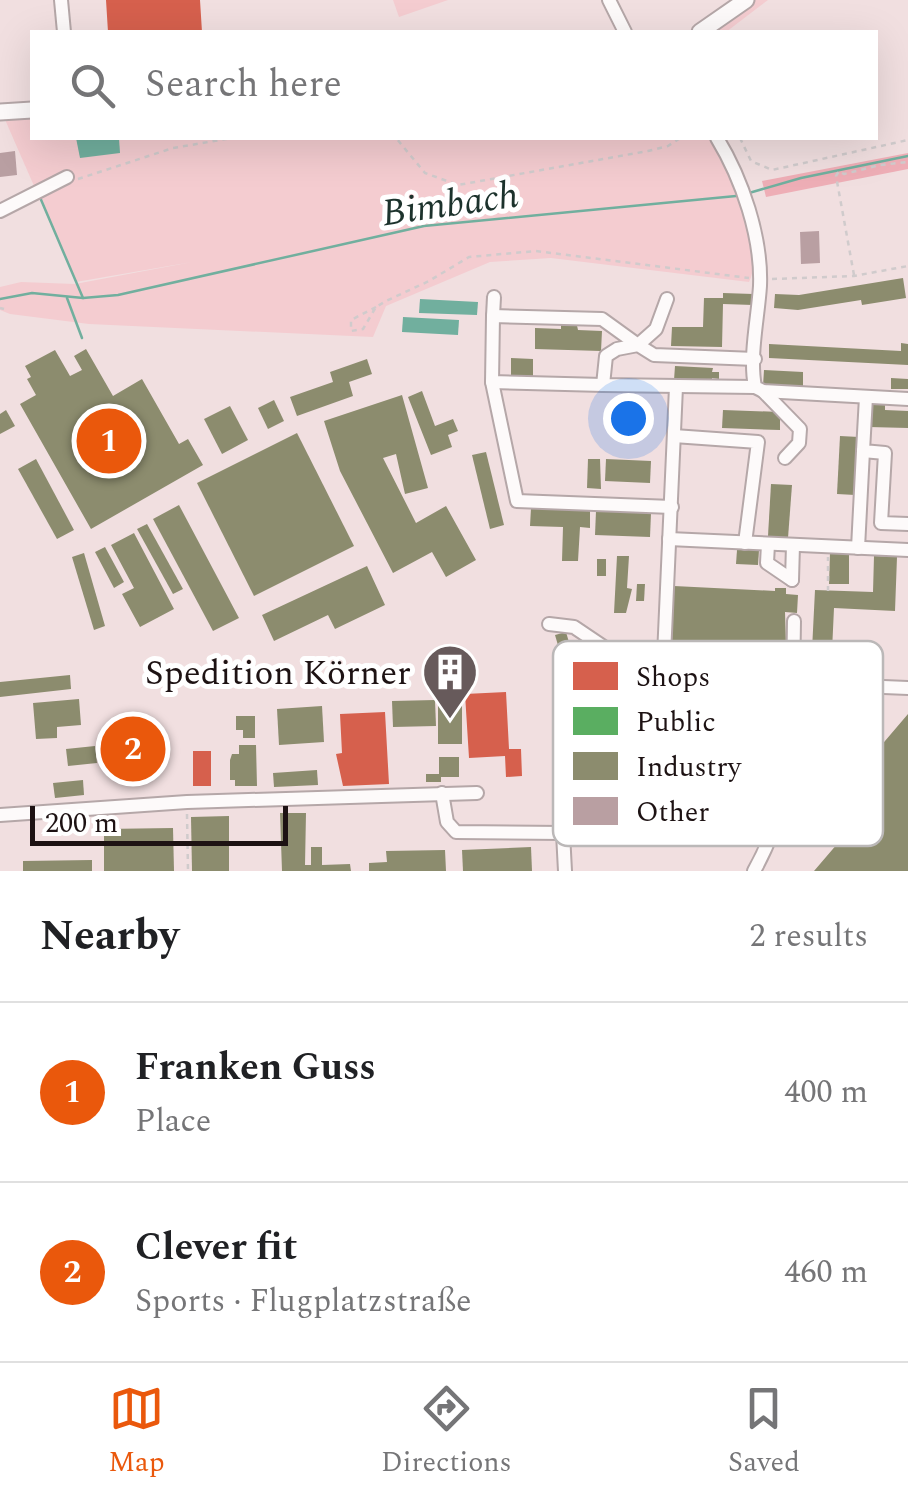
<!DOCTYPE html>
<html lang="en">
<head>
<meta charset="utf-8">
<style>
  :root { --surface:#fff; --page:#f6f6f6; --text:#202124; --muted:#757577; --line:#e0e0e0; --accent:#ea580c }
  body { margin:0; font-family:Spectral,serif; background:var(--page); color:var(--text) }
  .scale { position:absolute; left:30px; bottom:25px; width:258px; box-sizing:border-box; padding-left:10px; border:5px solid #1d1213; border-top:0; font-size:28px; line-height:35px; white-space:nowrap; color:#1d1213; -webkit-text-stroke:8px #fff; paint-order:stroke }
  .you { position:absolute; left:628px; top:418px; width:35px; height:35px; margin:-25px; border:8px solid #fff; border-radius:50%; background:#1a73e8; box-shadow:0 0 0 15px #1a73e833 }
  .badge { display:grid; place-items:center; width:65px; height:65px; border-radius:50%; background:var(--accent); color:#fff; font-size:32px; font-weight:700 }
  .pin { position:absolute; translate:-50% -50%; border:5px solid #fff; box-shadow:0 2px 10px #0006 }
  .list { margin:0; padding:0; list-style:none }
  h2 { display:flex; justify-content:space-between; align-items:center; height:130px; margin:0; padding:0 40px; font-size:42px }
  h2 small { font-size:32px; font-weight:400; color:var(--muted) }
  .list li { display:grid; grid-template-columns:65px 1fr auto; gap:30px; align-items:center; box-sizing:border-box; height:180px; padding:0 40px; border-top:2px solid var(--line) }
  .list b { display:block; font-size:38px; white-space:nowrap }
  .list p { margin:0; font-size:32px; white-space:nowrap; color:var(--muted) }
  .list em { font-size:32px; font-style:normal; color:var(--muted) }
  .icon { flex:none; width:55px; height:55px; fill:none; stroke:currentColor; stroke-width:2; stroke-linecap:round; stroke-linejoin:round }
  .map { position:relative; flex:none; width:908px; height:871px; overflow:hidden }
  .search { position:absolute; background:var(--surface); box-shadow:0 10px 40px #0002; left:30px; right:30px; top:30px; height:110px; display:flex; align-items:center; gap:25px; box-sizing:border-box; padding:0 35px; border-radius:0px; color:var(--muted); font-size:38px }
  .sheet { height:490px; background:var(--surface) }
  nav { display:flex; justify-content:space-around; align-items:center; box-sizing:border-box; height:140px; border-top:2px solid var(--line); background:var(--surface); font-size:28px; color:var(--muted) }
  nav a { display:grid; justify-items:center; gap:5px }
  nav .on { color:var(--accent) }
  .map>svg:first-child { display:block }
</style>
</head>
<body>
<div class="map">
<svg width="908" height="871" viewBox="0 0 908 871">
  <rect width="100%" height="100%" fill="#f1dfe0"/>
  <g fill="#f4ccd0">
    <polygon points="393,0 448,0 399,17"/>
    <polygon points="744,0 768,0 726,32 699,32"/>
    <path d="M32 114V138H711L721 148C732 180 765 252 749 282L551 258 490 262 386 306 373 337 89 324 10 314 0 310V287L21 282 75 284 192 262 76 282 3 115Z"/>
  </g>
  <polygon fill="#eeaeb6" points="908,153 908,169 766,197 762,181"/>
  <g fill="#71af9e">
    <polygon points="76,138 119,138 120,153 80,158"/>
    <polygon points="420,299 478,302 477,315 419,313"/>
    <polygon points="403,317 459,320 458,335 402,332"/>
  </g>
  <g fill="#d6604d">
    <polygon points="106,0 200,0 202,32 108,32"/>
    <polygon points="506,692 509,749 521,749 522,776 506,777 505,756 469,758 465,694"/>
    <polygon points="385,712 389,784 343,786 336,754 342,753 340,714"/>
    <rect x="193" y="751" width="18" height="35"/>
  </g>
  <polygon fill="#5aae61" points="115,721 148,721 150,777 117,778"/>
  <g fill="#8c8c6e">
    <polygon points="903,278 906,298 862,305 861,300 798,310 774,308 775,294 799,295"/>
    <polygon points="723,293 753,294 753,305 723,304 722,347 671,346 672,327 703,327 704,298 723,298"/>
    <polygon points="567,320 576,321 578,330 602,331 601,351 535,349 535,328 561,329 561,324 567,325"/>
    <polygon points="901,343 908,344 908,365 769,358 769,344 901,351"/>
    <polygon points="86,349 113,396 142,379 179,444 188,439 203,465 91,529 20,404 36,395 27,379 31,377 25,366 55,350 70,376 82,370 74,356"/>
    <polygon points="511,358 533,359 533,376 511,375"/>
    <polygon points="367,359 372,374 349,382 353,396 297,416 290,397 333,382 330,372"/>
    <polygon points="675,366 713,368 712,372 719,372 719,379 712,378 712,382 674,380"/>
    <polygon points="764,370 803,372 803,388 763,386"/>
    <polygon points="891,378 908,379 908,389 891,389"/>
    <polygon points="422,391 435,426 453,419 458,431 448,435 452,447 431,455 408,397"/>
    <polygon points="402,395 428,488 405,494 396,454 383,458 416,523 446,506 476,560 446,577 432,552 393,573 340,471 324,421"/>
    <polygon points="274,400 284,421 268,429 258,408"/>
    <polygon points="870,403 885,404 885,410 908,411 908,428 869,427"/>
    <polygon points="230,406 248,440 222,454 204,419"/>
    <polygon points="6,410 15,426 0,434 0,414"/>
    <polygon points="723,410 780,412 780,430 722,428"/>
    <polygon points="297,433 354,546 254,596 197,483"/>
    <polygon points="840,436 859,437 855,495 837,494"/>
    <polygon points="486,452 504,525 490,529 472,455"/>
    <polygon points="36,459 74,530 57,539 18,469"/>
    <polygon points="588,459 600,459 601,489 587,488"/>
    <polygon points="606,459 651,461 650,483 605,481"/>
    <polygon points="771,484 792,485 788,538 768,536"/>
    <polygon points="179,505 239,618 213,631 153,519"/>
    <polygon points="565,507 590,511 590,528 580,527 578,561 562,561 563,527 530,526 531,508 565,510"/>
    <polygon points="596,511 651,513 650,537 595,535"/>
    <polygon points="147,524 183,589 173,594 137,529"/>
    <polygon points="134,533 174,609 140,627 122,594 134,588 111,545"/>
    <polygon points="105,547 124,582 114,588 95,552"/>
    <polygon points="737,550 759,550 758,565 736,564"/>
    <polygon points="84,553 105,626 94,630 72,557"/>
    <polygon points="830,553 849,553 849,584 829,584"/>
    <polygon points="617,556 629,556 627,588 632,589 626,613 614,613"/>
    <polygon points="874,556 897,557 895,611 834,608 832,651 812,650 815,590 873,592"/>
    <rect x="597" y="559" width="9" height="17"/>
    <polygon points="367,566 385,605 335,629 328,615 274,641 262,615"/>
    <polygon points="637,584 645,584 644,601 636,601"/>
    <polygon points="674,586 775,591 775,588 786,588 786,594 798,595 797,613 785,612 786,645 773,644 773,650 681,646 682,641 672,640"/>
    <polygon points="566,632 575,663 564,666 555,635"/>
    <polygon points="70,675 71,689 0,697 0,682"/>
    <rect x="438" y="698" width="24" height="46"/>
    <polygon points="79,699 81,725 57,727 57,738 36,739 33,703"/>
    <polygon points="435,700 436,726 393,727 392,701"/>
    <polygon points="322,706 324,742 279,745 277,709"/>
    <polygon points="908,714 908,871 814,871 850,829 827,809"/>
    <polygon points="236,716 255,716 255,738 243,738 243,730 236,730"/>
    <polygon points="239,745 256,745 257,786 235,786 235,780 230,780 230,760 232,754 239,754"/>
    <polygon points="95,746 97,763 68,766 66,749"/>
    <polygon points="439,757 459,757 459,777 441,777 441,782 426,782 426,774 439,774"/>
    <polygon points="317,770 318,785 274,787 273,773"/>
    <polygon points="83,780 84,795 55,798 53,783"/>
    <polygon points="280,813 306,813 305,865 311,865 311,847 322,847 322,865 350,864 351,871 282,871"/>
    <polygon points="229,816 229,871 192,871 191,817"/>
    <polygon points="173,828 174,871 104,871 104,829"/>
    <polygon points="531,847 532,871 463,871 462,850"/>
    <polygon points="445,850 446,871 369,871 369,863 387,862 386,851"/>
    <polygon points="92,860 92,871 23,871 23,861"/>
  </g>
  <g fill="none" stroke-linecap="round" stroke-linejoin="round">
    <g stroke="#71af9e" stroke-width="2.5">
      <polyline points="749,193 801,178 908,156"/>
      <polyline points="39,195 83,298"/>
      <polyline points="67,298 82,338"/>
      <polyline points="0,299 32,293 83,298 118,295 424,226 736,196"/>
    </g>
  </g>
  <g fill="#b99fa2">
    <polygon points="15,151 17,175 0,177 0,153"/>
    <polygon points="819,231 820,263 801,264 800,232"/>
  </g>
  <g fill="none" stroke-linecap="round" stroke-linejoin="round">
    <g stroke="#b5a7a8" stroke-width="16">
      <g id="minor">
        <polyline points="61,0 64,32"/>
        <polyline points="609,0 625,32"/>
        <path d="M717 138C742 179 762 237 760 286 758 318 749 356 755 387L763 391 908 399"/>
        <polyline points="0,211 67,177"/>
        <polyline points="493,316 494,297"/>
        <polyline points="755,359 654,355 638,345 617,349 606,356 603,385 755,387"/>
        <polyline points="492,382 517,501 672,507"/>
        <polyline points="603,385 492,382 493,316 602,319 638,345 656,329 667,299"/>
        <polyline points="676,387 663,678 908,688"/>
        <polyline points="763,391 800,429 799,443 785,458"/>
        <polyline points="866,397 863,451 885,453 881,523 908,524"/>
        <polyline points="674,436 758,442 745,543"/>
        <polyline points="669,539 908,550"/>
        <polyline points="768,544 767,563 792,580"/>
        <polyline points="858,548 863,451"/>
        <polyline points="792,580 793,545"/>
        <polyline points="549,624 574,627 620,658 663,661"/>
        <polyline points="793,684 794,621"/>
        <polyline points="442,793 447,822 456,832 563,833 565,871"/>
        <polyline points="0,815 187,802 477,793"/>
        <path d="M754 871C786 815 790 758 794 695L799 685"/>
      </g>
    </g>
    <g stroke="#b5a7a8" stroke-width="19">
      <g id="major">
        <polyline points="700,32 746,0"/>
        <polyline points="0,112 32,110"/>
      </g>
    </g>
    <g stroke="#d0cbcc" stroke-width="2.5" stroke-dasharray="5 5" stroke-linecap="butt">
      <polyline points="389,138 396,138 425,173 458,185 648,151 668,146 680,138"/>
      <polyline points="740,138 751,161 772,170 908,140"/>
      <polyline points="78,179 173,148 232,138"/>
      <polyline points="854,275 836,176 839,171 844,174 880,165 908,162"/>
      <polyline points="772,279 854,276 908,266"/>
      <polyline points="376,307 351,320 351,331 363,329 376,307 386,301 429,281 469,257 536,251 749,278"/>
      <polyline points="0,308 4,309"/>
      <polyline points="828,591 828,557"/>
      <polyline points="187,814 188,871"/>
    </g>
    <use href="#minor" stroke="#fdfafa" stroke-width="12"/>
    <use href="#major" stroke="#fdfafa" stroke-width="15"/>
  </g>
  <defs>
    <g id="building-pin" transform="scale(2.875)"><path d="M0 17L-7.5 6A9.5 9.5 0 1 1 7.5 6Z" fill="#675a5b" stroke="#fff"/><path d="M-4-6H4V6H1V3H-1V6H-4ZM-2.5-4.3h1.7v1.8h-1.7ZM.8-4.3h1.7v1.8H.8ZM-2.5-1h1.7V.8h-1.7ZM.8-1h1.7V.8H.8Z" fill="#fff"/></g>
  </defs>
  <g fill-rule="evenodd">
    <use href="#building-pin" x="450" y="672"/>
  </g>
  <g text-anchor="middle" stroke-width="10" stroke-linejoin="round" paint-order="stroke">
    <g font-size="35" fill="#1d1213" stroke="#fff" text-anchor="end">
      <text x="411" y="684">Spedition Körner</text>
    </g>
    <g font-size="38" font-style="italic" fill="#1c322c" stroke="#fff">
      <text transform="translate(450 203) rotate(-8)" y="13">Bimbach</text>
    </g>
  </g>
  <rect x="553" y="641" width="330" height="205" rx="15" fill="#fff" stroke="#bbb8b8" stroke-width="2.5"/>
  <rect x="573" y="662" width="45" height="28" fill="#d6604d"/>
  <rect x="573" y="707" width="45" height="28" fill="#5aae61"/>
  <rect x="573" y="752" width="45" height="28" fill="#8c8c6e"/>
  <rect x="573" y="797" width="45" height="28" fill="#b99fa2"/>
  <g font-size="28" fill="#1d1213">
    <text x="636" y="686">Shops</text>
    <text x="636" y="731">Public</text>
    <text x="636" y="776">Industry</text>
    <text x="636" y="821">Other</text>
  </g>
</svg>
<div class="scale">200 m</div>
<div class="you"></div>
<div class="pin badge" style="left:109px;top:441px">1</div>
<div class="pin badge" style="left:133px;top:749px">2</div>
<div class="search"><svg class="icon" aria-label="search" viewBox="0 0 24 24"><circle cx="10" cy="10" r="6"/><path d="M15 15l6 6"/></svg>Search here</div>
</div>
<section class="sheet">
<h2>Nearby<small>2 results</small></h2>
<ul class="list">
<li><span class="badge">1</span><div><b>Franken Guss</b><p>Place</p></div><em>400 m</em></li>
<li><span class="badge">2</span><div><b>Clever fit</b><p>Sports · Flugplatzstraße</p></div><em>460 m</em></li>
</ul>
</section>
<nav>
<a class="on"><svg class="icon" aria-label="map" viewBox="0 0 24 24"><path d="M3 6l6-2 6 2 6-2v14l-6 2-6-2-6 2zM9 4v14M15 6v14"/></svg>Map</a>
<a><svg class="icon" aria-label="directions" viewBox="0 0 24 24"><path d="M12 3l9 9-9 9-9-9zM9 14v-3h6M13 9l2 2-2 2"/></svg>Directions</a>
<a><svg class="icon" aria-label="saved" viewBox="0 0 24 24"><path d="M7 4h10v16l-5-4-5 4z"/></svg>Saved</a>
</nav>
</body>
</html>
